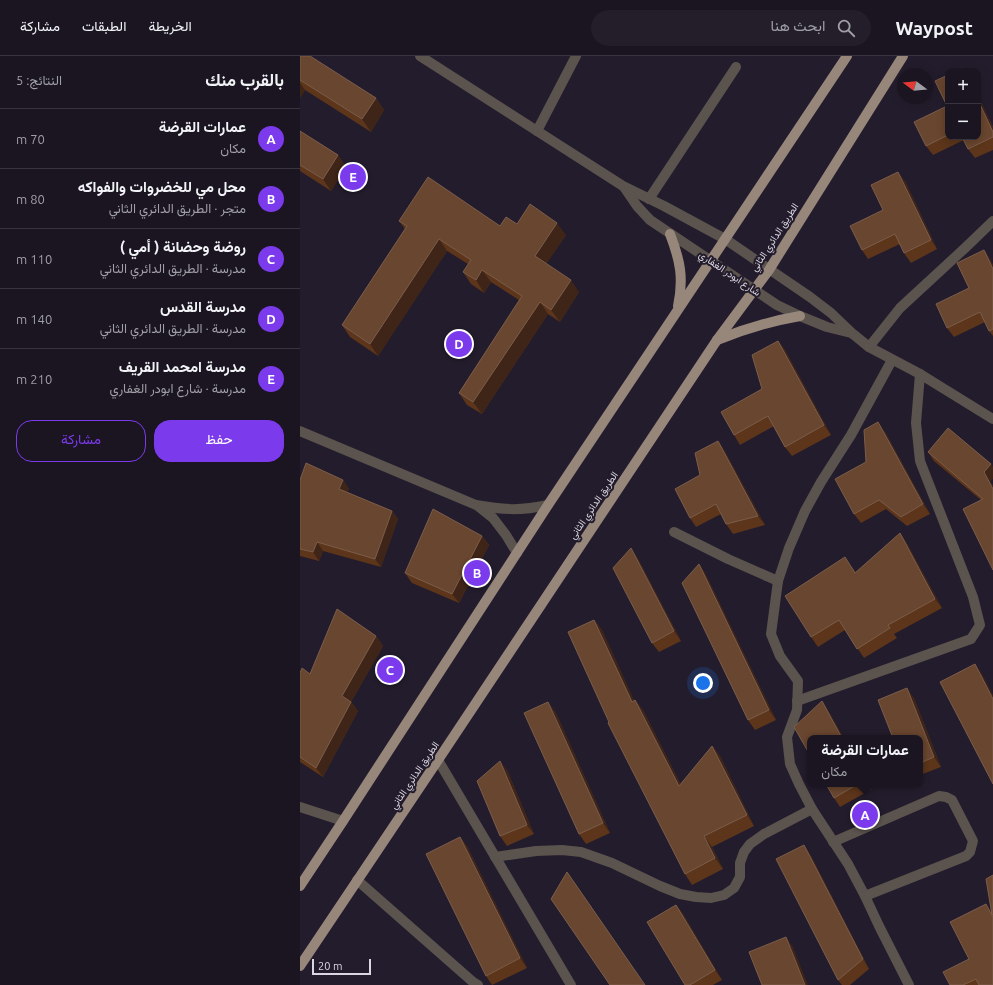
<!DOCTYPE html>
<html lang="ar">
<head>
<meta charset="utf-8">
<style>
  :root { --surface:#1a1521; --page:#231e2a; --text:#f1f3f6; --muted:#9f9fa5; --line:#38343f; --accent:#7c3aed }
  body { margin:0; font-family:Ubuntu,Vazirmatn,sans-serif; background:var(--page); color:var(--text); direction:rtl }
  .controls { position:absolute; right:12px; top:12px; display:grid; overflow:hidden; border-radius:8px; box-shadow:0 2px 10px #0003 }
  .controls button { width:36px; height:36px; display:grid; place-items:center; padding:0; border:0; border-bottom:1px solid var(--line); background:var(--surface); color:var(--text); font:20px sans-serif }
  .compass { position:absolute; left:597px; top:12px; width:36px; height:36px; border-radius:50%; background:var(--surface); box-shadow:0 2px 10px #0003; rotate:286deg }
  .scale { position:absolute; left:12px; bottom:10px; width:59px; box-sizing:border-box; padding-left:4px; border:2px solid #dbd6e1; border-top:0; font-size:11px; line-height:14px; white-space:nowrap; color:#dbd6e1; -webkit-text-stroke:3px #231c2c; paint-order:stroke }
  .you { position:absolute; left:403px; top:627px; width:14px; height:14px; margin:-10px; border:3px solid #fff; border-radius:50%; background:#1a73e8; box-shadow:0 0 0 6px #1a73e833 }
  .badge { display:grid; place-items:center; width:26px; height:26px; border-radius:50%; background:var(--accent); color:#fff; font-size:13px; font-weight:700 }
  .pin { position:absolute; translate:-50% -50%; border:2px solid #fff; box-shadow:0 1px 4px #0006 }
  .popup { position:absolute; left:507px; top:679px; width:116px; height:52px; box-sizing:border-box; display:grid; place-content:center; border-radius:8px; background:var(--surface); filter:drop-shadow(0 1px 3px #0005); font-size:13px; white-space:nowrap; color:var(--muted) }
  .popup b { font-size:15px; color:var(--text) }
  .popup::after { content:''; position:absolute; left:50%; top:100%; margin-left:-8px; border:8px solid transparent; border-top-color:var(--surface) }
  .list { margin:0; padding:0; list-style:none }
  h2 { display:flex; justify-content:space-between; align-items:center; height:52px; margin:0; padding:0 16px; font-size:17px }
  h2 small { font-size:13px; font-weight:400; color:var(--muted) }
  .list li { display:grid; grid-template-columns:26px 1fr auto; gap:12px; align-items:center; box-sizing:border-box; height:60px; padding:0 16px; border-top:1px solid var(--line) }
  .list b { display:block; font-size:15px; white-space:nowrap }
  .list p { margin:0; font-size:13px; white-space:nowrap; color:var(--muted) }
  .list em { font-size:13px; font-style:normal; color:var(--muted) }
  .actions { display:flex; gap:8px; padding:12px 16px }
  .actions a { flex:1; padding:9px 0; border:1px solid var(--accent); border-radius:16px; text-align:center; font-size:14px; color:var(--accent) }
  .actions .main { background:var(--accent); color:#fff }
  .icon { flex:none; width:22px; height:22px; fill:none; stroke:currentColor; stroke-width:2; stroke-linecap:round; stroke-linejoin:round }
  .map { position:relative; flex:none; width:693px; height:929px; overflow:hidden; direction:ltr }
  header { display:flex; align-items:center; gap:24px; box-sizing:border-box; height:56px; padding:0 20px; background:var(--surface); border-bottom:1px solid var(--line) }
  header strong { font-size:19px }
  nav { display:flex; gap:22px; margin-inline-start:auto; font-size:14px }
  .search { width:280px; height:36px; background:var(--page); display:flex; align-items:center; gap:10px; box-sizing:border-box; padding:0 14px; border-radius:22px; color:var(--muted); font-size:15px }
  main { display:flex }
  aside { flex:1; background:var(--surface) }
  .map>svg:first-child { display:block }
</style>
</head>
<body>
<header>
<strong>Waypost</strong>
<div class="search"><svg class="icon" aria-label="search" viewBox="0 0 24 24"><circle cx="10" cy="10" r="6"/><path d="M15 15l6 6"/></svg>ابحث هنا</div>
<nav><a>الخريطة</a><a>الطبقات</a><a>مشاركة</a></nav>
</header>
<main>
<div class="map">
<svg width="693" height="929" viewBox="0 0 693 929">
  <rect width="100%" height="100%" fill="#231c2c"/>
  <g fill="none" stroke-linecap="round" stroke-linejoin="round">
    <g stroke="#5b534d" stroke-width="10">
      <polyline points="120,0 323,130 364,150 425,183 510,241 531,257 553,278 569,291 620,318 693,363"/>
      <polyline points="237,75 276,0"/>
      <polyline points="324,131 337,150 350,164 477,249 500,260 527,271 551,277"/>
      <polyline points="349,143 436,11"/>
      <polyline points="569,291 600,252 665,192 693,165"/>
      <polyline points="592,304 551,379 521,426 505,455 489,492 478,525 471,578 480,600 498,625 497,654 487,681 490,708 499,728 512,753 548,808 565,840 579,870 609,929"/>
      <path d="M0 375 176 449C204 454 220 455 248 449"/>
      <polyline points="178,450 193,462 206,479 217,497"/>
      <polyline points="374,476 428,503 478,525"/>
      <polyline points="497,645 671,583 680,569 673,541 620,405 616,367 620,318"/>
      <polyline points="138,704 271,929"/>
      <polyline points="0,751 43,765"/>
      <polyline points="533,786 639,740 646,741 652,744 673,785 670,796 666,800 565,840"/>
      <polyline points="195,801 236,795 262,794 281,796 312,807 360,830 380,838 396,841 411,842 424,839 434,832 440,821 440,807 444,796 450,788 464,778 512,753"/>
      <polyline points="57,824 173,926 178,929"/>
    </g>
    <g stroke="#97867a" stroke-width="10">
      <path d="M370 178C380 204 384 222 378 250"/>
      <path d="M417 284C444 273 471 265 500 260"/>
      <polyline points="0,830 43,765 248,449 547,0"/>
      <polyline points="0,910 138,704 417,284 469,214 603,0"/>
    </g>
  </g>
  <g fill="#5c351a">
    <polygon points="0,0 76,42 84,54 71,76 5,34 0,42"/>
    <polygon points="648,19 648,81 678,81 678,40 693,71 693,94 675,102 668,93 664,84 633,99 626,90 647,50"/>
    <polygon points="0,75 38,99 46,111 31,135 0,115"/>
    <polygon points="605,125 637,193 611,207 604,197 600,188 568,203 562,194 583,154"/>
    <polygon points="99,165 200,170 217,168 266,179 246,208 279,236 260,266 248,258 182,358 167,349 159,337 219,244 191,226 184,237 171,228 163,216 168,208 147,195 78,300 50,281 42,269 105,173"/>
    <polygon points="684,194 690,203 693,209 693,280 689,275 685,266 654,281 647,272 669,232"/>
    <polygon points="478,285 485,294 531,379 492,400 485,391 474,370 440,389 434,379 462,333"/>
    <polygon points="585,376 630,458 607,470 586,453 561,467 554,458 566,406"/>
    <polygon points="418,385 424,394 465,469 433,478 426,468 421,458 396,471 390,462 400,419"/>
    <polygon points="628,396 693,411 693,422 690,425 693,430 693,514 681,444 634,405"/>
    <polygon points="0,424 43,424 49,433 47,436 92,455 98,463 81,511 23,495 19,505 0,500"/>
    <polygon points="600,477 606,486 642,552 594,578 597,582 564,602 545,574 518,591 511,581 552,511 556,517"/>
    <polygon points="182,480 189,489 159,547 112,527 105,517"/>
    <polygon points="337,501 381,585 359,596 352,587"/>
    <polygon points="399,508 405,517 476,664 455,674 448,664"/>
    <polygon points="294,564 302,574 334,645 335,644 343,654 381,729 412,690 420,700 454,770 412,791 423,813 392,829 385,818"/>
    <polygon points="76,580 83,590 51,646 58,655 23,721 0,706 0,617 10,618"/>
    <polygon points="614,642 641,711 620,719 620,682"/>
    <polygon points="255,655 310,777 286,788 279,778"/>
    <polygon points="207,714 234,778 207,790 200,780"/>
    <polygon points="526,728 569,728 572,733 540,751 534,742"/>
    <polygon points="160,781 167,790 227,912 192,929 186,920"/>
    <polygon points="510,798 569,913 550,929 542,929 538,924"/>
    <polygon points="693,819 693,929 650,929 669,903 691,855"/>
    <polygon points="376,849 383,858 422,924 413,929 385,929"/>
  </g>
  <g fill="#3f2418">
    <polygon points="0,27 5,34 0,42"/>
    <polygon points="678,40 693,71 693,76 678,44"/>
    <polygon points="76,42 84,54 71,76 62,63"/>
    <polygon points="38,99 46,111 31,135 23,123"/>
    <polygon points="598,116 605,125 637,193 631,184"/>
    <polygon points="257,167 266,179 243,212 235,200"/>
    <polygon points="139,183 147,195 78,300 70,288"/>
    <polygon points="684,194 690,203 693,209 693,213"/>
    <polygon points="182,214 191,226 184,237 176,224"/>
    <polygon points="271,224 279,236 260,266 251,254"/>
    <polygon points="240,246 248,258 182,358 173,346"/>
    <polygon points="478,285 485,294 531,379 524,369"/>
    <polygon points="578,366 585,376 630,458 623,448"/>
    <polygon points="418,385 424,394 465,469 458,460"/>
    <polygon points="691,408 693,411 693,422 690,425 693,430 693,433 684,416"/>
    <polygon points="43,424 49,433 45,442 39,433"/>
    <polygon points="92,455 98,463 81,511 75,503"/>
    <polygon points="600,477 606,486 642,552 635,543"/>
    <polygon points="182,480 189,489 159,547 152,538"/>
    <polygon points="17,486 23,495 19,505 13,496"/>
    <polygon points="331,492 337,501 381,585 374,575"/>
    <polygon points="399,508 405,517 476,664 469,654"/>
    <polygon points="294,564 302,574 340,657 332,646"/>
    <polygon points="76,580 83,590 51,646 58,655 23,721 16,712 42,640"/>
    <polygon points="675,608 682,618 693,639 693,643"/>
    <polygon points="607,632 614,642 641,711 634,701"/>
    <polygon points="335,644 343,654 387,741 379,730"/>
    <polygon points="522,645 528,654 544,682 542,682"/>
    <polygon points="248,646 255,655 310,777 303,767"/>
    <polygon points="412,690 420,700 454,770 447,759"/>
    <polygon points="200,705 207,714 234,778 227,769"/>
    <polygon points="404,780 412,791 423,813 415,802"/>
    <polygon points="160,781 167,790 227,912 220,902"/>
    <polygon points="504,789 510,798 569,913 563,903"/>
    <polygon points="376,849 383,858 422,924 415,914"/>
    <polygon points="486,881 493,891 508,929 505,929"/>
  </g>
  <g fill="#69462f" stroke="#7b5d4b">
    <polygon points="0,0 10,0 76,42 62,63 0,24"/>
    <polygon points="662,12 664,15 656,15"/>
    <polygon points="648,19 648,79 626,90 614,66 647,50 635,25"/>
    <polygon points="678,44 693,76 693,81 668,93 662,81 678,81"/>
    <polygon points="0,75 38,99 23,123 0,109"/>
    <polygon points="598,116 631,184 604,197 595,178 562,194 550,170 583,154 571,129"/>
    <polygon points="128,121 200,170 206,161 217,168 230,148 257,167 235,200 271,224 251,254 240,246 173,346 159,337 222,240 182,214 176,224 163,216 171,204 139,183 70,288 42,269 107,170 99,165"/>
    <polygon points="684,194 693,213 693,273 689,275 680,256 647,272 636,248 669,232 657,207"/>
    <polygon points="478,285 524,369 485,391 468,360 434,379 421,356 462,333 452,299"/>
    <polygon points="578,366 623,448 601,461 579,444 554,458 535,423 566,406 564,374"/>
    <polygon points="648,372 691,408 684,416 693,433 693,514 663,453 683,443 628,396"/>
    <polygon points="418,385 458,460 426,468 416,448 390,462 375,433 400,419 395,397"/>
    <polygon points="6,407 43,424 39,433 92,455 75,503 17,486 13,496 0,493 0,424"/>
    <polygon points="133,453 182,480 152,538 105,517"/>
    <polygon points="600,477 635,543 588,569 590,572 557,593 539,564 511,581 485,540 545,501 555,517"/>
    <polygon points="331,492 374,575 352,587 313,512"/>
    <polygon points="399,508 469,654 448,664 382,527"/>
    <polygon points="37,553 76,580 42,640 51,646 16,712 0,701 0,617 2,612 10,618"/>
    <polygon points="294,564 332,646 335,644 379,730 412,690 447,759 404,780 415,802 385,818 308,667 309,666 268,576"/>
    <polygon points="675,608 693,643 693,728 640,626"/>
    <polygon points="607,632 634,701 620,707 620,682 593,682 578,644"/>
    <polygon points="522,645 542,682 510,682 510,699 494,671"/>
    <polygon points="248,646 303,767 279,778 224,657"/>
    <polygon points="200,705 227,769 200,780 177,725"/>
    <polygon points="526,728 558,728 534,742"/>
    <polygon points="160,781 220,902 186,920 126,798"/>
    <polygon points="504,789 563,903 538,924 476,803"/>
    <polygon points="267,816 345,929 310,929 251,843"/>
    <polygon points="693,819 693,858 692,859 686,823"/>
    <polygon points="686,848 693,861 693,929 679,929 676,923 663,929 650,929 643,916 669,903 650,866"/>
    <polygon points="376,849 415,914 390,929 385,929 347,866"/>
    <polygon points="486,881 505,929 462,929 449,896"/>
  </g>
  <g text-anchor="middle" stroke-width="4" stroke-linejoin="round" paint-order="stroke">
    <g font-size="10" fill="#dbd6e1" stroke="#231c2c">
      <text transform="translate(474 181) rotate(-57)" y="4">الطريق الدائري الثاني</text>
      <text transform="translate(430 217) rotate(34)" y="4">شارع ابودر الغفاري</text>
      <text transform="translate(293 449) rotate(-56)" y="4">الطريق الدائري الثاني</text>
      <text transform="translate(114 719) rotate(-56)" y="4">الطريق الدائري الثاني</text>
    </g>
  </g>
</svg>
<div class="controls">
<button>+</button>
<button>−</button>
</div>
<svg class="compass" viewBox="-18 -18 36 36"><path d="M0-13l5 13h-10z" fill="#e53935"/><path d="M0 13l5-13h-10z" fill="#9f9fa5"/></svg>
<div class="scale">20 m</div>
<div class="you"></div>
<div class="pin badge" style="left:565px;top:759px">A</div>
<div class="popup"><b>عمارات القرضة</b>مكان</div>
<div class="pin badge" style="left:177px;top:517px">B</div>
<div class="pin badge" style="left:90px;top:614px">C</div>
<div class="pin badge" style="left:159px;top:288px">D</div>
<div class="pin badge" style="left:53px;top:121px">E</div>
</div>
<aside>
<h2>بالقرب منك<small>النتائج: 5</small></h2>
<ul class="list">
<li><span class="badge">A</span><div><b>عمارات القرضة</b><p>مكان</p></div><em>70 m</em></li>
<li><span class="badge">B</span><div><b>محل مي للخضروات والفواكه</b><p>متجر · الطريق الدائري الثاني</p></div><em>80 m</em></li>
<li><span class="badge">C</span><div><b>روضة وحضانة ( أمي )</b><p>مدرسة · الطريق الدائري الثاني</p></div><em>110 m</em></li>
<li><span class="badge">D</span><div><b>مدرسة القدس</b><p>مدرسة · الطريق الدائري الثاني</p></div><em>140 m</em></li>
<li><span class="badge">E</span><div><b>مدرسة امحمد القريف</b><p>مدرسة · شارع ابودر الغفاري</p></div><em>210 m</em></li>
</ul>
<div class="actions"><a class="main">حفظ</a><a>مشاركة</a></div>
</aside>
</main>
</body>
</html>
